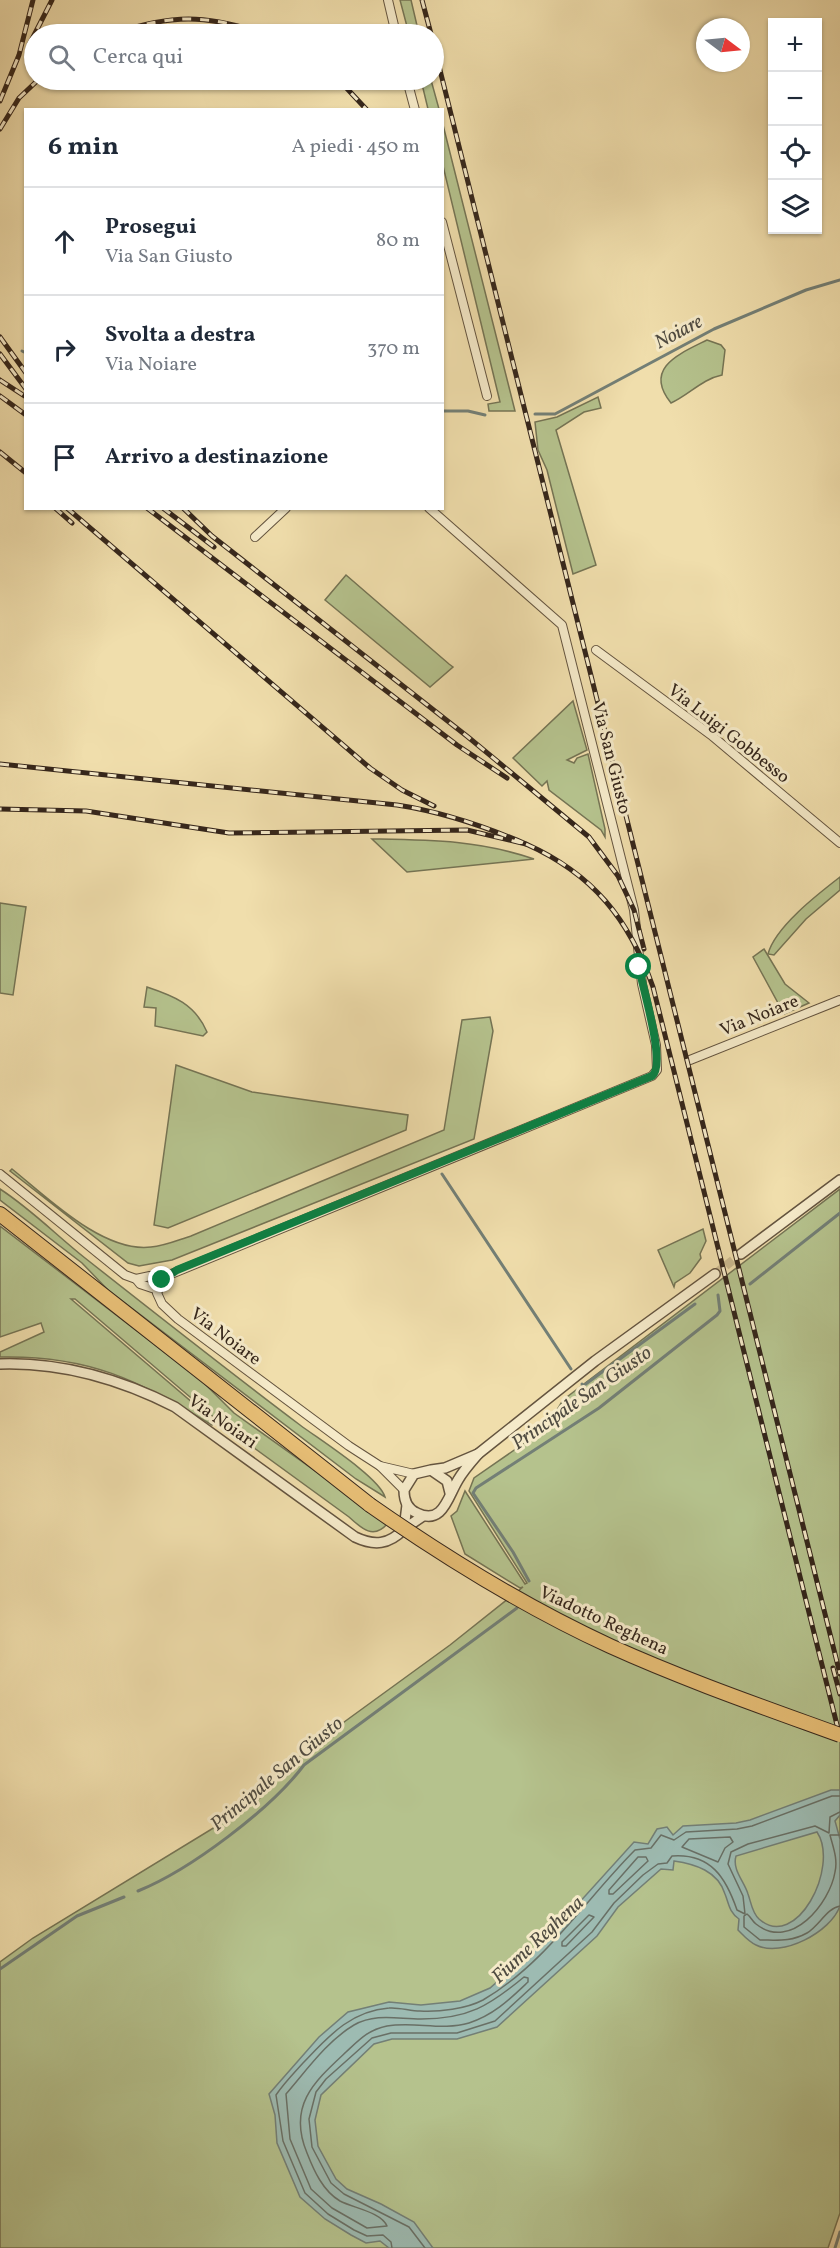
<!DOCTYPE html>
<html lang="it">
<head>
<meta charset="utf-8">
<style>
  :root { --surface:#fff; --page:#f6f6f7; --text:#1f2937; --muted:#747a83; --line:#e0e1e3 }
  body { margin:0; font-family:Vollkorn,serif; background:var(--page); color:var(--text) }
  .controls { position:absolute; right:18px; top:18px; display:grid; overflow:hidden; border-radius:0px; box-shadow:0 2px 4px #0004 }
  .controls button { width:54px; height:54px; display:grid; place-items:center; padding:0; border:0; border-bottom:2px solid var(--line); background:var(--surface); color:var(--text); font:30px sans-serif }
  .compass { position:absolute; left:696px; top:18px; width:54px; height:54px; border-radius:50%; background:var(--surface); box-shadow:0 2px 4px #0004; rotate:106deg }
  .stop { position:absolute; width:18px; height:18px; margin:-14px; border:4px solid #0b8043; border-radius:50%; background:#fff }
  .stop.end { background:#0b8043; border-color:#fff; box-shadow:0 2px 6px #0008 }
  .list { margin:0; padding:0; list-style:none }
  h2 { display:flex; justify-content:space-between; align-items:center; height:78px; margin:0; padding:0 24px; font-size:26px }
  h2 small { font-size:20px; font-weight:400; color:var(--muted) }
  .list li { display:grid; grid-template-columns:39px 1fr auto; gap:18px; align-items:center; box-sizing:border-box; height:108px; padding:0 24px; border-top:2px solid var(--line) }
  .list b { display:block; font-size:22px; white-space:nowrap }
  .list p { margin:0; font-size:20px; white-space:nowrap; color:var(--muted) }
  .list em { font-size:20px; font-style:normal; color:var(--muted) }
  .icon { flex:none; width:33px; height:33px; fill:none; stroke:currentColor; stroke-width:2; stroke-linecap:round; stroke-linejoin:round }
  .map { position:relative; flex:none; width:840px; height:2248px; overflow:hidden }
  .search { position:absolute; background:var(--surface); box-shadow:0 2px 4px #0004; left:24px; top:24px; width:420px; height:66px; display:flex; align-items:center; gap:15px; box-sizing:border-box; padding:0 21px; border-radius:33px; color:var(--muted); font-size:22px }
  .panel { position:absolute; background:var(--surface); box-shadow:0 2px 4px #0004; left:24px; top:108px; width:420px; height:402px; border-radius:0px }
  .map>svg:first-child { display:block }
</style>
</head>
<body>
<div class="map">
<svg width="840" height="2248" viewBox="0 0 840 2248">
  <rect width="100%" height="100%" fill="#f0deac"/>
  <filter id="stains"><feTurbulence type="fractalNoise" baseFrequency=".00333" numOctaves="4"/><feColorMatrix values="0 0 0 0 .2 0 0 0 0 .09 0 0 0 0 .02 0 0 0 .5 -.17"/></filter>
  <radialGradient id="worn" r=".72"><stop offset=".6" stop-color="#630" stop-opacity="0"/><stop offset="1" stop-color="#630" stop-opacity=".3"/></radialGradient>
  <g fill="#b5c28d" stroke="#757454" stroke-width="1.5">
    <polygon points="400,0 411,0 419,34 409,34"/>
    <polygon points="421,80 431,80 439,109 428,109"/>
    <polygon points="443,125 515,411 489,411 488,404 500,402 443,166"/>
    <path d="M707 340 721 345 725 350 722 375C702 379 689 395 671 403 643 368 679 354 707 340Z"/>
    <polygon points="598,397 601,408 584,412 556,430 596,565 573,574 547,470 538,450 535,422 557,417"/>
    <polygon points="346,575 449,664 453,667 430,687 325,600"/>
    <polygon points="573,701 587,750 567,760 574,763 577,758 588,754 605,829 605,837 601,830 549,790 547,781 542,786 513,758"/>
    <path d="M372 839C430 840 478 840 534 859L407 872Z"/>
    <path d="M840 877V890L806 919 774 955 768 954C775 927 818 894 840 877Z"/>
    <polygon points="0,903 26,907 13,995 0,993"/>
    <polygon points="764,949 785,984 809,1003 784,1014 753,957"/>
    <path d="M147 987C174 996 195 1004 207 1032L203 1036 155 1026 156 1008 144 1007Z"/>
    <path d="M490 1017 493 1031 474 1139 172 1260 139 1266 128 1263 10 1171 12 1169C47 1197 103 1253 151 1247 165 1246 178 1240 191 1236L444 1130 462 1020Z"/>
    <polygon points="176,1065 252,1092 408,1115 406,1130 168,1228 154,1225"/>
    <path d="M0 1189C31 1209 56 1235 85 1258 156 1314 227 1370 300 1425 320 1440 379 1477 385 1497L356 1479 108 1290 82 1263 0 1200Z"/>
    <polygon points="840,1189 840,2213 828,2248 0,2248 0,1962 33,1938 256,1802 307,1749 450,1645 523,1587 520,1588 465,1554 451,1516 457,1511 465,1491 525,1584 527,1583 469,1491 474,1478 546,1428 563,1400"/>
    <path d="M0 1226 201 1380 234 1413 388 1523C374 1540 362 1529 349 1517L224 1426 75 1299H71L214 1421 212 1425C138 1380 89 1355 0 1357V1352L44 1332 41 1323 0 1337Z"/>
    <polygon points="703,1229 706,1241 700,1254 701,1258 690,1273 675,1283 674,1287 658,1250"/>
  </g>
  <path fill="#9dbbb2" stroke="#737f76" stroke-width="1.5" fill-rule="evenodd" d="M831 1790H840V1815L835 1821 840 1839V1906C831 1932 782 1958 756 1945 749 1942 744 1936 738 1930L739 1919C729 1912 729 1904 725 1894 718 1871 695 1864 674 1861L673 1870 661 1869 618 1907 597 1936 497 2027 457 2039H392L374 2044 321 2095 315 2120 318 2146 336 2179 347 2189 381 2204 414 2222 433 2248H389L380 2241 366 2243 351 2235 325 2219 300 2197 277 2143 275 2115 269 2094 319 2037 348 2012 389 2002 421 2005 460 2001 490 1988 548 1937 634 1842 648 1844 657 1829 667 1827 673 1835 683 1826 736 1823 750 1820ZM817 1832C840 1867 796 1952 759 1919 752 1913 751 1902 748 1894 744 1881 732 1870 736 1856Z"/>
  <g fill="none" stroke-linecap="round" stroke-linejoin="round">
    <g stroke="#697066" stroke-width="1.5">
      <path d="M840 1835H830C833 1847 838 1859 835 1872 830 1903 791 1952 756 1924 752 1921 751 1917 747 1914L744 1916V1927L760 1940C777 1940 791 1942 807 1933 819 1926 827 1908 840 1906"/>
      <polygon points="730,1837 733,1842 725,1848 718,1862 682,1847 689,1839"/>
      <polygon points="638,1857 646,1857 648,1861 613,1894 609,1894 609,1890"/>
      <polygon points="589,1915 594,1917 566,1946 562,1946 562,1942"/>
      <path d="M524 1977 528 1978V1982C510 1999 494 2015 469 2023 442 2031 414 2021 387 2026 368 2030 360 2039 346 2052 315 2081 287 2105 307 2153 314 2171 323 2191 340 2201 353 2208 381 2212 387 2226L367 2228 332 2208 311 2189 290 2139 286 2094C306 2071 327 2041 354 2025 376 2013 397 2019 421 2019 468 2019 489 2006 524 1977Z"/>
      <path d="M392 2248 391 2242 383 2235 367 2236 354 2230 328 2214 305 2193 283 2141 276 2095C284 2083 294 2073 303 2063 328 2037 350 2011 389 2008 399 2007 410 2011 420 2011 439 2012 466 2009 483 2000 545 1964 586 1899 635 1850L651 1848 661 1835 674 1840 686 1832 737 1829 752 1826 832 1796H840"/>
      <path d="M425 2248 409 2227 344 2194 331 2183 312 2147 309 2119 316 2092 326 2079 372 2038 391 2033H457L495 2021 592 1932 614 1903 643 1875 658 1864 667 1863 672 1856C711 1853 726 1878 737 1910L745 1914 743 1896 728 1864 731 1852 748 1844 815 1826 829 1833 830 1817 840 1812"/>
    </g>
    <g stroke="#737f76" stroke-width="3">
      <polyline points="22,351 26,353"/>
      <polyline points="442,411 468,411 485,415"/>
      <polyline points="535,414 555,414 714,329 806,290 840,280"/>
      <polyline points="442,1174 571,1369"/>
      <polyline points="750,1284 840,1213"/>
      <polyline points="582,1384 587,1392"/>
      <polyline points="583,1386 695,1304"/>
      <polyline points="529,1581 513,1552 473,1493 476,1488 599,1408 717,1315 720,1311 718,1295"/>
      <path d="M138 1891C190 1870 271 1809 304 1765L517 1608"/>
      <polyline points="0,1969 77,1916 124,1897"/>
      <polyline points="835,2248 840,2232"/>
    </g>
    <polyline stroke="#cbb98f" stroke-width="9" stroke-dasharray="9 4.5" stroke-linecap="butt" points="715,1274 741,1254"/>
    <g stroke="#64543f" stroke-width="10">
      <g id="minor">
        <polyline points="388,0 396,34"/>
        <polyline points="407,80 415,110"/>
        <polyline points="442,222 487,396"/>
        <polyline points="255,537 286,508"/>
        <polyline points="596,650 711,735 840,843"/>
        <polyline points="690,1060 840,1000"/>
        <polyline points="0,1174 125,1275 136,1279"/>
        <polyline points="158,1290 140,1284 136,1279 150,1276 162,1280"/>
        <polyline points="380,1466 349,1446 178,1319 162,1304 157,1293 164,1277 652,1076 657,1070 656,1045 642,984 634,910 562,625 429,508"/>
        <polyline points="404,1490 380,1466 414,1474"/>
      </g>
    </g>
    <g stroke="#64543f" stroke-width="12">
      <g id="tertiary">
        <polyline points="741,1254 840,1180"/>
        <path d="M0 1364C63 1362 120 1379 175 1407L355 1537C374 1546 389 1545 404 1529"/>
        <polyline points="478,1454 595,1361 715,1274"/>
        <path d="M431 1470 445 1468 478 1454C471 1462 463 1471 458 1480 448 1496 443 1526 417 1513 407 1509 404 1500 404 1490L414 1474 431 1470 447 1481 450 1493"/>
        <polyline points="407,1505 404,1529 423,1516"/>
      </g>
    </g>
    <g stroke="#35261b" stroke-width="16">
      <polyline id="trunk" points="0,1214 370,1505"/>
    </g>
    <use href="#minor" stroke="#f5eac9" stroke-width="8"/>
    <use href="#tertiary" stroke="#f5eac9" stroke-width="9"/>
    <use href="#trunk" stroke="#e8bf76" stroke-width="14"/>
    <g stroke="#35261b" stroke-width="5">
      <g id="rail">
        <polyline points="422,0 431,34"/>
        <path d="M112 34C172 14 205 14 265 34"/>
        <polyline points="29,45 52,0"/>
        <polyline points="434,46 840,1674"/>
        <polyline points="339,80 367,110"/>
        <polyline points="0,101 19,55 33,0"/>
        <polyline points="0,129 19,98 38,80"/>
        <polyline points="0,337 26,373"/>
        <polyline points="0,354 26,389"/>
        <polyline points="0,380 26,397"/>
        <polyline points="0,396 26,415"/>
        <polyline points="0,452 26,473"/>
        <polyline points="55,508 72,523"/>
        <polyline points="67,508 370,768 402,790 434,806"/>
        <polyline points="147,508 457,745 507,778"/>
        <polyline points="163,508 214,547"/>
        <polyline points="183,508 212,536 468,737 589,837 618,876 634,910 644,949"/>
        <path d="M0 764 397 805C443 812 484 826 526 844L467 830 229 833 86 811 0 809"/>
        <path d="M526 844C593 874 629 919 653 987L840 1737"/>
        <polyline points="833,1668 840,1694"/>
      </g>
    </g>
    <use href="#rail" stroke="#f5eac9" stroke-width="3" stroke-dasharray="9" stroke-linecap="butt"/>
    <g stroke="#35261b" stroke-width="16" stroke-linecap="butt">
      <path id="trunk-bridge" d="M370 1505C446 1558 525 1607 610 1646 685 1680 763 1707 840 1735"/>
    </g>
    <use href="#trunk-bridge" stroke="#e8bf76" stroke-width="14"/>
  </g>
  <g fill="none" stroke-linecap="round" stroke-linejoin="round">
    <path stroke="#0b8043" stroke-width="8" d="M162 1280 177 1270 652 1076C667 1065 642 986 639 967"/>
  </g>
  <g text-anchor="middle" stroke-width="6" stroke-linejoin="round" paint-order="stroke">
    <g font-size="18" fill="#35261b" stroke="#f5eac9">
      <text transform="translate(729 733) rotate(38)" y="6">Via Luigi Gobbesso</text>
      <text transform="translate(612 758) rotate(76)" y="6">Via San Giusto</text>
      <text transform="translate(759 1015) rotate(-22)" y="6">Via Noiare</text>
      <text transform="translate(226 1336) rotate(37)" y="6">Via Noiare</text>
      <text transform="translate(223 1421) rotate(35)" y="6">Via Noiari</text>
      <text transform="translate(604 1620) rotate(25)" y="6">Viadotto Reghena</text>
    </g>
    <g font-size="20" font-style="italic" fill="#4f4b41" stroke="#f5eac9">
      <text transform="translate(678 331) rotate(-28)" y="7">Noiare</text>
      <text transform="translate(581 1397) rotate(-35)" y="7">Principale San Giusto</text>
      <text transform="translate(276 1773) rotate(-40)" y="7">Principale San Giusto</text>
      <text transform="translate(537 1939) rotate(-43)" y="7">Fiume Reghena</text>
    </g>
  </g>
  <rect width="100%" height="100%" filter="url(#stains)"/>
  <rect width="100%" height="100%" fill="url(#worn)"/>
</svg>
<div class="controls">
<button>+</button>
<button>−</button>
<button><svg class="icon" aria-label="locate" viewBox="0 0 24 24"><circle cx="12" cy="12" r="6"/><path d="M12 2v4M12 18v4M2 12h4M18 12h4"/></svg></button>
<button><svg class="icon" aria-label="layers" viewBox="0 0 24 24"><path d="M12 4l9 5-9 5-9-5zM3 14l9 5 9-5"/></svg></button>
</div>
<svg class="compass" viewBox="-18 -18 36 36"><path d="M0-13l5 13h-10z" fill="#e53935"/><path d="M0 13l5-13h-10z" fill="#747a83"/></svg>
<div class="stop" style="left:639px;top:967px"></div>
<div class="stop end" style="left:162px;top:1280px"></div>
<div class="search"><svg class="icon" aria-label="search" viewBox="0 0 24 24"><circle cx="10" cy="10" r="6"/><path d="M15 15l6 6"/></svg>Cerca qui</div>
<section class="panel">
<h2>6 min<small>A piedi · 450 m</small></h2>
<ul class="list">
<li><svg class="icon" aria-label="ahead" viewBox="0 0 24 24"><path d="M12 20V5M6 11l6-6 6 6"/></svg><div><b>Prosegui</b><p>Via San Giusto</p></div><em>80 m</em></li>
<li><svg class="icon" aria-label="right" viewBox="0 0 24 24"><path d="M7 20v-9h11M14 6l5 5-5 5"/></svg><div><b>Svolta a destra</b><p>Via Noiare</p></div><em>370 m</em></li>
<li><svg class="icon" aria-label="arrive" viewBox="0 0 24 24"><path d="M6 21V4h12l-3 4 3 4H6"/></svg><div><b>Arrivo a destinazione</b></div></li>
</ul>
</section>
</div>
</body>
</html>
